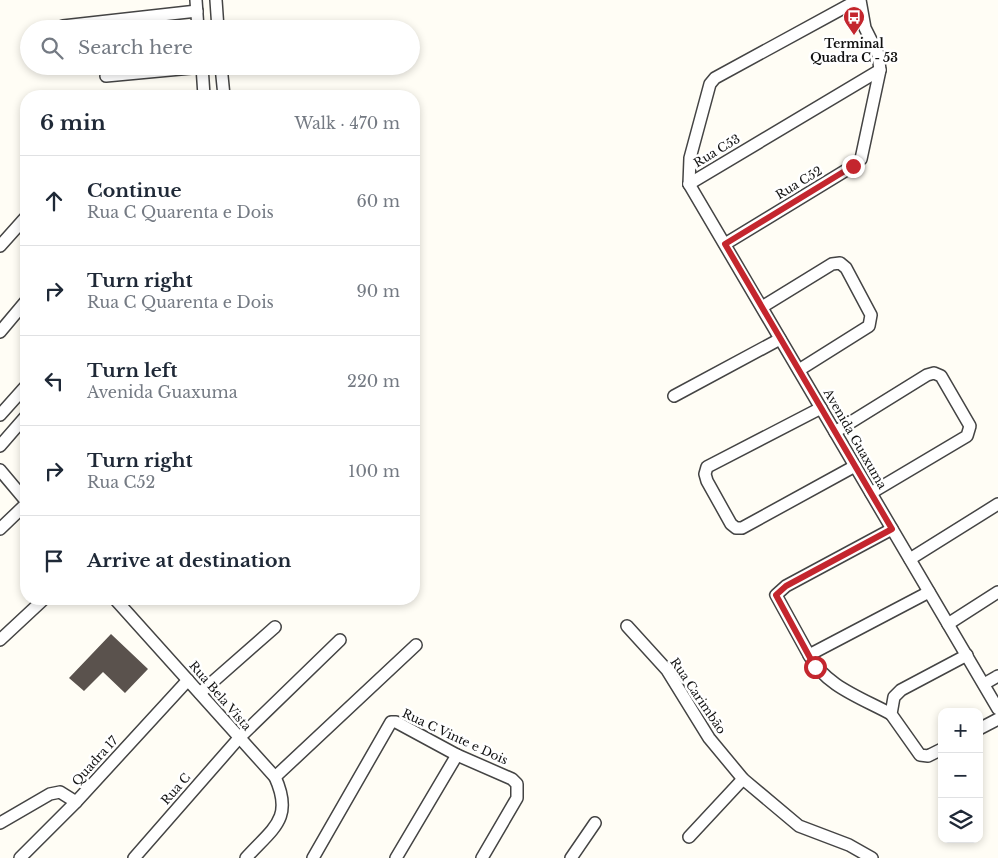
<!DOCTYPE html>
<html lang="en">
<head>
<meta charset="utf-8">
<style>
  :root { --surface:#fff; --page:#f2f2f3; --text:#1f2937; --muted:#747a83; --line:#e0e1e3 }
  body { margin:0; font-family:"Libre Baskerville",serif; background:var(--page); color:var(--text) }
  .controls { position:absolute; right:15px; bottom:15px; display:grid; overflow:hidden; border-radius:10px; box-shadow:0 2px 8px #0003 }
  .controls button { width:45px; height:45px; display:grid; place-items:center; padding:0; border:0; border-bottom:1px solid var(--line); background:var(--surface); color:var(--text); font:25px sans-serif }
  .stop { position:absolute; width:15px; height:15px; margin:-11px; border:4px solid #c4262e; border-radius:50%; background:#fff }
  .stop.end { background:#c4262e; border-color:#fff; box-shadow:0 1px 5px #0008 }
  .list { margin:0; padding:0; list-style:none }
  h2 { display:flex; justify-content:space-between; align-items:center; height:65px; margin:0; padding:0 20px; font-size:21px }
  h2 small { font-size:16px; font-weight:400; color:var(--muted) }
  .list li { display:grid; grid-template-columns:32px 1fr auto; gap:15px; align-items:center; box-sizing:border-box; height:90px; padding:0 20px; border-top:1px solid var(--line) }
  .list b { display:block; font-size:19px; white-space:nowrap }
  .list p { margin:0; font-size:16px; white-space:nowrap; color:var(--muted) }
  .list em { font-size:16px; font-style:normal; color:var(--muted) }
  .icon { flex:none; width:28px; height:28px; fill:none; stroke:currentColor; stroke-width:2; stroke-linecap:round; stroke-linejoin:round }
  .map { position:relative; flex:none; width:998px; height:858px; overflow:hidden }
  .search { position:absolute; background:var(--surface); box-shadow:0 2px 8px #0003; left:20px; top:20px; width:400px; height:55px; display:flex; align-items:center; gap:12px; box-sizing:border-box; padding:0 18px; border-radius:28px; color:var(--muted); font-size:19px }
  .panel { position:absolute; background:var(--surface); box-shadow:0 2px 8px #0003; left:20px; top:90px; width:400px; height:515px; border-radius:20px }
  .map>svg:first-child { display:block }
</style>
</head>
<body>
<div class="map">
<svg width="998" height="858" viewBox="0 0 998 858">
  <rect width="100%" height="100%" fill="#fffdf5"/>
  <polygon fill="#5a524d" points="111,634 148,669 125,693 103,672 84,691 69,678"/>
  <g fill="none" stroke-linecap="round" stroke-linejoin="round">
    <g stroke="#444" stroke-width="14">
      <g id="minor">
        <polyline points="196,0 198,29"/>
        <polyline points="216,0 218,29"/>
        <polyline points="63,26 197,11"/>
        <polyline points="202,66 204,96"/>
        <polyline points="221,66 224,96"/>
        <polyline points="106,76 202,67"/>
        <polyline points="689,184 998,709"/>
        <polyline points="689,184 690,158 710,84 715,78 858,0"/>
        <polyline points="689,184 880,70"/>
        <polyline points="725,244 853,166 861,159 880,70 878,54 865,28 860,0"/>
        <polyline points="0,246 26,217"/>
        <polyline points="762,307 832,264 840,263 846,268 871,315 869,326 799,370"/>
        <polyline points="0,332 26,301"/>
        <polyline points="674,396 780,339"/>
        <polyline points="821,408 707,467 705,474 707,481 731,524 736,528 742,528 855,466"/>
        <polyline points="0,415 26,386"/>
        <polyline points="835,432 927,375 934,373 941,376 970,426 967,436 871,493"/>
        <polyline points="0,446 26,416"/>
        <polyline points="0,470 26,501"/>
        <polyline points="0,529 26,504"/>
        <polyline points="892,529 786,586 776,595 809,655 929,592"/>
        <polyline points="910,559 998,504"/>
        <path d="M115 599 275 777C294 819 273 828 246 858"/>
        <polyline points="948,624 998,592"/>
        <polyline points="627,626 667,670 709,738 743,779 799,826 849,845 872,858"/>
        <polyline points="0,640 44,599"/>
        <path d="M809 655C825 686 862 698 891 714"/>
        <polyline points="984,684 998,676"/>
        <polyline points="200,693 275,627"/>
        <polyline points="979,729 998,719"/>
        <polyline points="942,749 928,756 920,755 891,714 894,697 901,690 967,655"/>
        <polyline points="275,777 416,645"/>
        <polyline points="0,823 50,794 60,792 76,802"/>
        <polyline points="689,837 743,779"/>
        <polyline points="20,858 76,802 188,680"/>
        <polyline points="134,858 239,738 340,640"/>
        <polyline points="313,858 391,722 396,722 457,755 512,779 517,784 517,798 482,858"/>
        <polyline points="396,858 457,755"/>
        <polyline points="571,858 595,823"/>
      </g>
    </g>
    <use href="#minor" stroke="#fff" stroke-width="11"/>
  </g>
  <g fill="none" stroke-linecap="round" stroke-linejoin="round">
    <polyline stroke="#c4262e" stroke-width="6" points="815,667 776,595 786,586 892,529 725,244 853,166"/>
  </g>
  <defs>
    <g id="bus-pin" transform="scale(1.125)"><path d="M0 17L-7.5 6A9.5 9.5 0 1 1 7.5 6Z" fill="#c4262e" stroke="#fff"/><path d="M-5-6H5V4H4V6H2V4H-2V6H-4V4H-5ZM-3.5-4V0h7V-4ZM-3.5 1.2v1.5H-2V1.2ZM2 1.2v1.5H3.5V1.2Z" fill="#fff"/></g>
  </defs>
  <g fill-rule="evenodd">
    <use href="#bus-pin" x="854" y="17"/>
  </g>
  <g text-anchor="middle" stroke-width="5" stroke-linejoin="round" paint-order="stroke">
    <g font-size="12" font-weight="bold" fill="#111" stroke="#fff">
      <text x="854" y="48">Terminal<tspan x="854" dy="14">Quadra C - 53</tspan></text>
    </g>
    <g font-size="12" fill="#111" stroke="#fff">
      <text transform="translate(717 151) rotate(-31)" y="4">Rua C53</text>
      <text transform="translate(799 183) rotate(-31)" y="4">Rua C52</text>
      <text transform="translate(855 439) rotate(60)" y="4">Avenida Guaxuma</text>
      <text transform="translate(220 696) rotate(49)" y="4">Rua Bela Vista</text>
      <text transform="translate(698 696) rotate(56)" y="4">Rua Carimbão</text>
      <text transform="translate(455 737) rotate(25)" y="4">Rua C Vinte e Dois</text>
      <text transform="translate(95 761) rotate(-48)" y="4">Quadra 17</text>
      <text transform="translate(176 789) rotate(-49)" y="4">Rua C</text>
    </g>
  </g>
</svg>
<div class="controls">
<button>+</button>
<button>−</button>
<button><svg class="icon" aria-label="layers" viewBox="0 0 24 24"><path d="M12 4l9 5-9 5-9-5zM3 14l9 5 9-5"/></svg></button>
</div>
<div class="stop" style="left:815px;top:667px"></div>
<div class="stop end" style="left:853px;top:166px"></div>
<div class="search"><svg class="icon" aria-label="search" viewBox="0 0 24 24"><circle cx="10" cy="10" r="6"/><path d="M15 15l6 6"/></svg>Search here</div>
<section class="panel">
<h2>6 min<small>Walk · 470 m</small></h2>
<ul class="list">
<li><svg class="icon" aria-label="ahead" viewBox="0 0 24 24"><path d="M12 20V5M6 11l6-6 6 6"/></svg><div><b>Continue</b><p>Rua C Quarenta e Dois</p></div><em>60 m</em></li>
<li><svg class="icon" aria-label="right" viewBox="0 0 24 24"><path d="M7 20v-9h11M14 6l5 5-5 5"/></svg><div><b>Turn right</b><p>Rua C Quarenta e Dois</p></div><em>90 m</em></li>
<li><svg class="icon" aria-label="left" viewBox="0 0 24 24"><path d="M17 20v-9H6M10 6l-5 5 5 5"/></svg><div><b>Turn left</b><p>Avenida Guaxuma</p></div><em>220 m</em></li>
<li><svg class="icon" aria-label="right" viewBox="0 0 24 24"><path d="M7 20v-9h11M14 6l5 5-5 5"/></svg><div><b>Turn right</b><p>Rua C52</p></div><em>100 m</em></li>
<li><svg class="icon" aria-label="arrive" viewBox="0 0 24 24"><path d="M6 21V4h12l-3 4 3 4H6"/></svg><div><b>Arrive at destination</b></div></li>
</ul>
</section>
</div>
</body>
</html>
